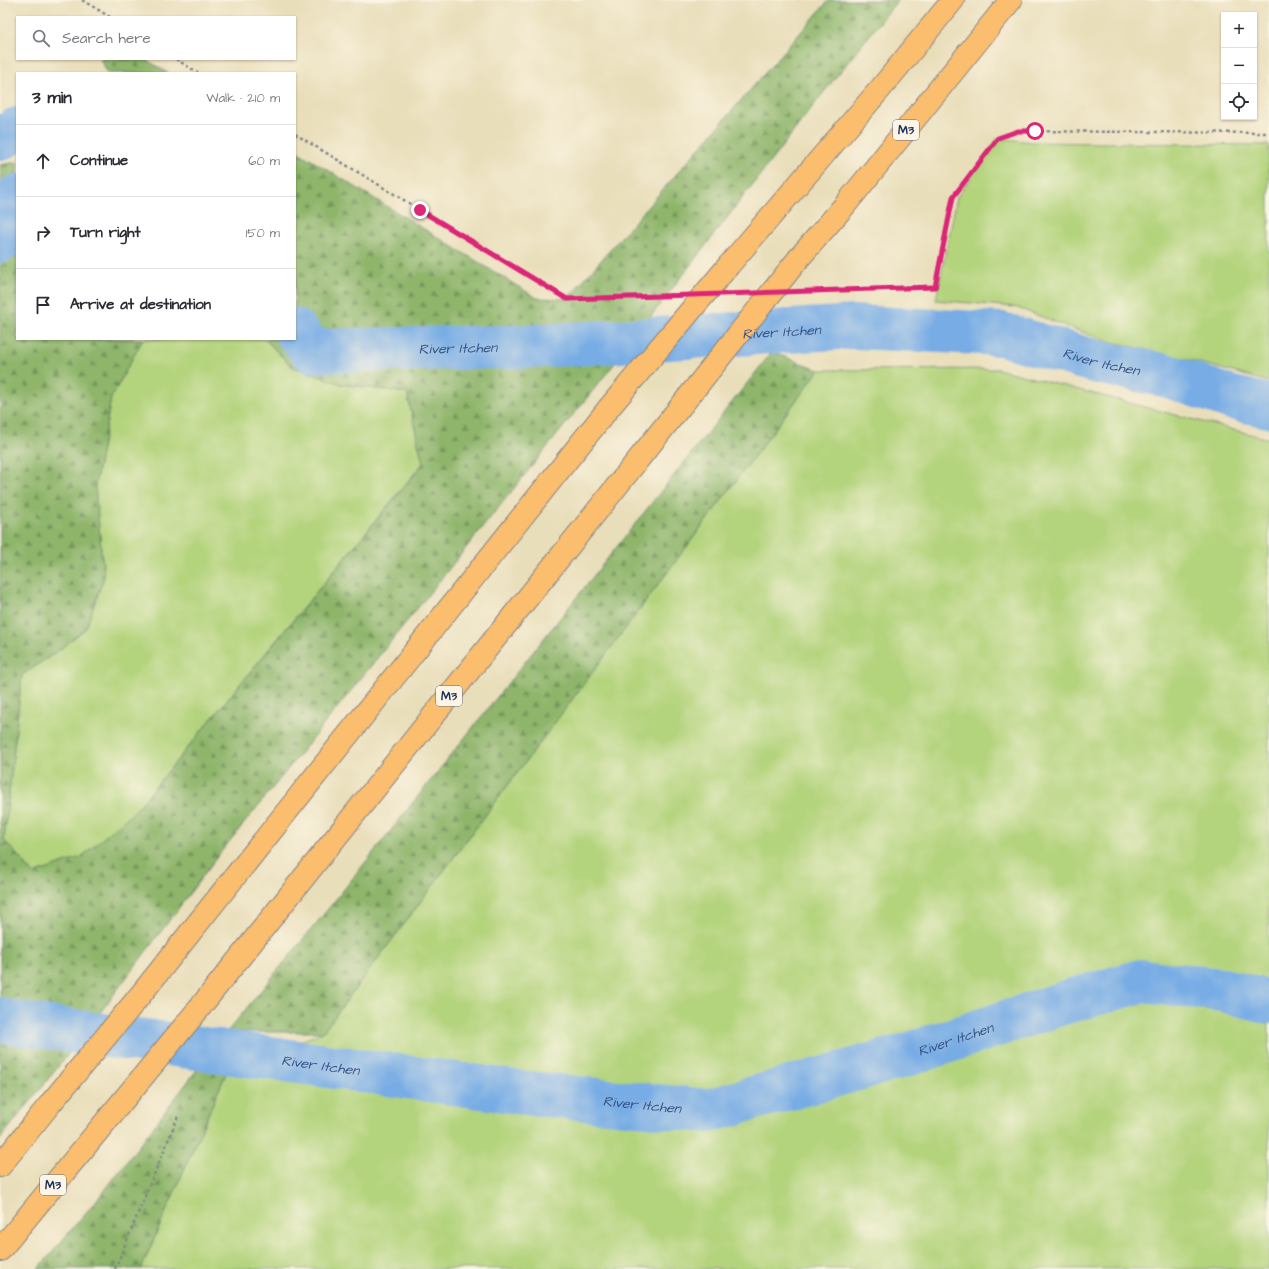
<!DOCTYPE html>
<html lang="en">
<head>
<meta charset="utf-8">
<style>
  :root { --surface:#fff; --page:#f7f7f7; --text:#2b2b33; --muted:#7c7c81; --line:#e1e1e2 }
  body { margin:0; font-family:"Architects Daughter",sans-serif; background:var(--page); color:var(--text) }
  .controls { position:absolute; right:12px; top:12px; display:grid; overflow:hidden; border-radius:0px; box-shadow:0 1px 3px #0004 }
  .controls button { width:36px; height:36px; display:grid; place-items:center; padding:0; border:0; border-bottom:1px solid var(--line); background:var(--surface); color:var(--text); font:20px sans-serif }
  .stop { position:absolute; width:12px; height:12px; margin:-9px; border:3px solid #db2777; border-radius:50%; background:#fff }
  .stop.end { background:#db2777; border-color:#fff; box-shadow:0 1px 4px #0008 }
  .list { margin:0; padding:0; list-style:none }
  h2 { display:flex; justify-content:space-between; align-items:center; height:52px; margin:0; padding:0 16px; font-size:17px }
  h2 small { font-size:13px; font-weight:400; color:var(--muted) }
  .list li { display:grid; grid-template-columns:26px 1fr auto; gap:12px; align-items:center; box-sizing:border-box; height:72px; padding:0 16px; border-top:1px solid var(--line) }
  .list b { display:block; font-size:15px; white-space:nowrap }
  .list em { font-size:13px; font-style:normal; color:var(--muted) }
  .icon { flex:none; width:22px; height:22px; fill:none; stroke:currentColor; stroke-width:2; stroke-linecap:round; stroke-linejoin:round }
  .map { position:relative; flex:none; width:1269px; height:1269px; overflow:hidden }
  .search { position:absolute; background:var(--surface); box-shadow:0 1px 3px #0004; left:16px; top:16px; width:280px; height:44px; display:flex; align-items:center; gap:10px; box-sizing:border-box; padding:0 14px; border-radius:0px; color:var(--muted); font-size:15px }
  .panel { position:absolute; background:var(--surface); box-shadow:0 1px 3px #0004; left:16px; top:72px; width:280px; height:268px; border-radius:0px }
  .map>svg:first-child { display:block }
</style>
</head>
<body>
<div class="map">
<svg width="1269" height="1269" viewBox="0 0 1269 1269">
  <defs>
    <pattern id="forest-firs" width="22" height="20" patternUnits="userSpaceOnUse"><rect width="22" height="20" fill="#8eb56b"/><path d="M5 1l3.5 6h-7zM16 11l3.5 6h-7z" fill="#73945b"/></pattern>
  </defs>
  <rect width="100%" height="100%" fill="#fcf5e5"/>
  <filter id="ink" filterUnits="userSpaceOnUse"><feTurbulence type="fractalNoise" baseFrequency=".025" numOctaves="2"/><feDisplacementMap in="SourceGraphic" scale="8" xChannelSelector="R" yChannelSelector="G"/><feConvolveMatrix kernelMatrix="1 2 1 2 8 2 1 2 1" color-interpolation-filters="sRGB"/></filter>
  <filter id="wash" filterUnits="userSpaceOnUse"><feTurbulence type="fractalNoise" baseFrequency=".012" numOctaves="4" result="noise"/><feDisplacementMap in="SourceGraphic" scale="16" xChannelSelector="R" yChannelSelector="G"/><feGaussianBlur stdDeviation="0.9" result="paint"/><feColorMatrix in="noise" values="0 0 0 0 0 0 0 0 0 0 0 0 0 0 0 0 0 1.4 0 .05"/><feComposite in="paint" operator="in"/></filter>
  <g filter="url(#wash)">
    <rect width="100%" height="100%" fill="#e9deba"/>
    <g fill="#b3d37b" stroke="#67816c">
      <polygon points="998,138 1031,142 1269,145 1269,382 1182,358 1104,340 1015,307 936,300 957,197"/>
      <polygon points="143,339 265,339 291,366 341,384 407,393 423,463 136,810 81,858 33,874 4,840 22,675 58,651 86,628 104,577 95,487 111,398"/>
      <polygon points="998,369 1269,439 1269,1269 141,1269 227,1071 323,1032 819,370"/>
    </g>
    <g fill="url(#forest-firs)" stroke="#547264">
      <polygon points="829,0 898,0 824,92 615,363 217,857 78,1042 0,1139 0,165 17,162 17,339 143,339 111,398 95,487 104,577 86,628 58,651 22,675 4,840 34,874 81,857 136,810 423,464 407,393 341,384 291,366 265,339 295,339 295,150 537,298 567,299"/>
      <polygon points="100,59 145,59 168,73 108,73"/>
      <polygon points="772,352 819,370 323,1032 227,1032 337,898"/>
      <polygon points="199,1067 227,1071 141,1269 38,1269 105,1190"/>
    </g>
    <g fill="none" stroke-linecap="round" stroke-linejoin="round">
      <g stroke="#77ace5" stroke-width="44">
        <polyline points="0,139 17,129"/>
        <polyline points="0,241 9,232 17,196"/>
        <path id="s1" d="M295 330 312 351 540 346 855 327 1002 334 1097 362 1168 376 1232 398 1269 406"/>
        <path id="s2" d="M0 1019 7 1022 517 1092 708 1111 907 1055 1063 1003 1141 981 1223 990 1269 1002"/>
      </g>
    </g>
  </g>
  <g filter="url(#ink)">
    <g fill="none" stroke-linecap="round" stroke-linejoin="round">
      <g stroke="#82868c" stroke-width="24">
        <g id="highway">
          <polyline points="799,258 846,204 1011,0"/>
          <polyline points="729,265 881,88 953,0"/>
          <polyline points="138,998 608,409"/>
          <polyline points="201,1006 697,386"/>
          <polyline points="0,1166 50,1104"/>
          <polyline points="0,1250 107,1120"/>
        </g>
      </g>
      <g stroke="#82868c" stroke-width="2.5" stroke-dasharray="3 3" stroke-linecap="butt">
        <polyline points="82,0 110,17"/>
        <polyline points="176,59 198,73"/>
        <polyline points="295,134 567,299 672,295"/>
        <polyline points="935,287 953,197 998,138 1018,131 1269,133"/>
        <polyline points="803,291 940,286"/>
        <polyline points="115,1269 179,1114"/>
      </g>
      <use href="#highway" stroke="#fbbd6e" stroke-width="22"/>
      <g stroke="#82868c" stroke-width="24" stroke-linecap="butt">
        <g id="highway-bridge">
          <polyline points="697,386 799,258"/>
          <polyline points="608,409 729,265"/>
          <polyline points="50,1104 138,998"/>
          <polyline points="107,1120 201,1006"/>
        </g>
      </g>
      <use href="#highway-bridge" stroke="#fbbd6e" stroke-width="22"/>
    </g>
  </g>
  <g fill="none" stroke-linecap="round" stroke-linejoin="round" filter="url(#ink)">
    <polyline stroke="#db2777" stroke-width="5" points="420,210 567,299 935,287 953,197 998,138 1018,131 1035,131"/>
  </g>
  <g text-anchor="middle" stroke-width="4" stroke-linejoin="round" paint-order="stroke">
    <g fill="#fcf5e5" stroke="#5e6a86" stroke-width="1">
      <rect x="893" y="120" width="26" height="20" rx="3"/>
      <rect x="436" y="686" width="26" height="20" rx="3"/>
      <rect x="40" y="1175" width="26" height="20" rx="3"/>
    </g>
    <g font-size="12" font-weight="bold" fill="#1b2f5e">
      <text x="906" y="134">M3</text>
      <text x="449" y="700">M3</text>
      <text x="53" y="1189">M3</text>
    </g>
    <g font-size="14" font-style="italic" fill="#375486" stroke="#fcf5e5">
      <text dy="5" stroke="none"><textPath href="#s1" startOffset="497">River Itchen</textPath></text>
      <text dy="5" stroke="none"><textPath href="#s1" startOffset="173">River Itchen</textPath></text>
      <text dy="5" stroke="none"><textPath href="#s1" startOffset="821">River Itchen</textPath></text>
      <text dy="5" stroke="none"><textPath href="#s2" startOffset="972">River Itchen</textPath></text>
      <text dy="5" stroke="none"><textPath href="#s2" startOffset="324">River Itchen</textPath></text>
      <text dy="5" stroke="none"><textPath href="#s2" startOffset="648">River Itchen</textPath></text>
    </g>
  </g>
</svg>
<div class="controls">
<button>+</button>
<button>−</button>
<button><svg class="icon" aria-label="locate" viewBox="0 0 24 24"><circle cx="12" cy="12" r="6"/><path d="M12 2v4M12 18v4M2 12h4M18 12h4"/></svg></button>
</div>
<div class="stop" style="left:1035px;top:131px"></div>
<div class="stop end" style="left:420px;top:210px"></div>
<div class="search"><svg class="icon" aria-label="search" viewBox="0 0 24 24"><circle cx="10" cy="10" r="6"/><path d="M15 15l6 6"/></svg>Search here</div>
<section class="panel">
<h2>3 min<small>Walk · 210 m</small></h2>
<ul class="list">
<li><svg class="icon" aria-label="ahead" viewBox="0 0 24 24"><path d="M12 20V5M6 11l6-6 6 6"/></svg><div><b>Continue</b></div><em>60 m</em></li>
<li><svg class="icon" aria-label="right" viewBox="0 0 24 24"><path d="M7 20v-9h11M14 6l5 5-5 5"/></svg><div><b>Turn right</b></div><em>150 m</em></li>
<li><svg class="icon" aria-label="arrive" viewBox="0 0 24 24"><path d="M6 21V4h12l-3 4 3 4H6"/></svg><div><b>Arrive at destination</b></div></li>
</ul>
</section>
</div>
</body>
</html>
